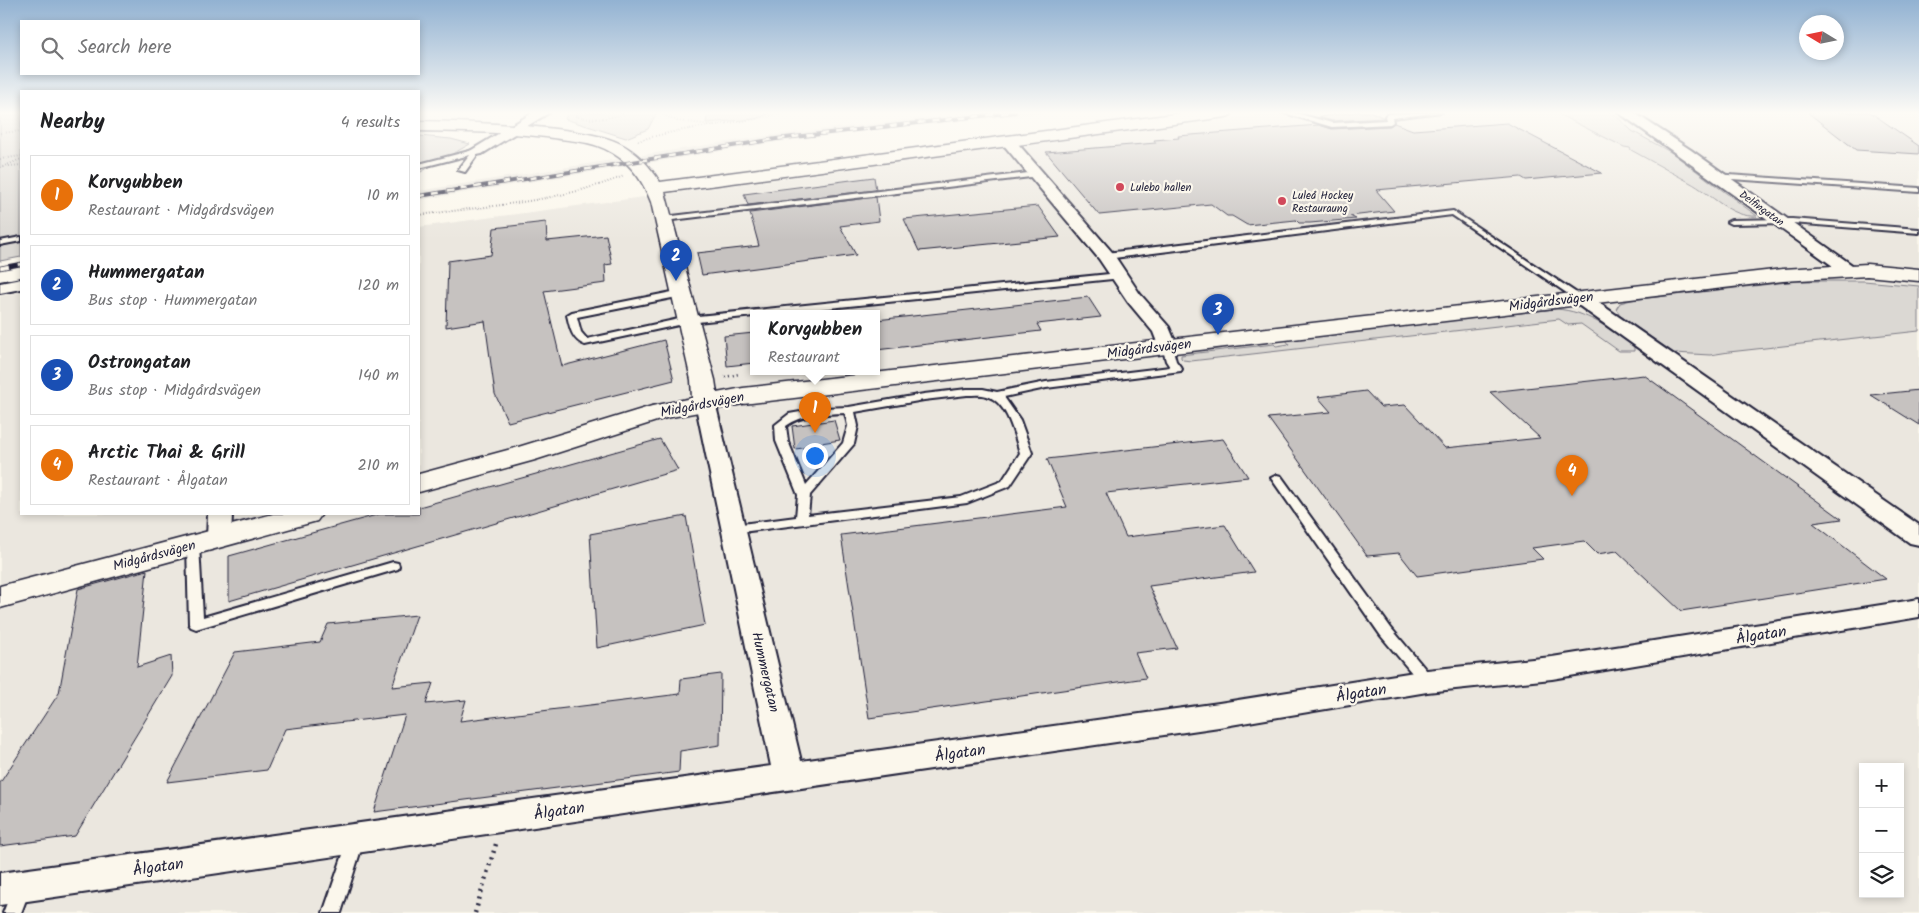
<!DOCTYPE html>
<html lang="en">
<head>
<meta charset="utf-8">
<style>
  :root { --surface:#fff; --page:#f6f6f6; --text:#202124; --muted:#757577; --line:#e0e0e0; --accent:#d1495b }
  body { margin:0; font-family:Kalam,sans-serif; background:var(--page); color:var(--text) }
  .controls { position:absolute; right:15px; bottom:15px; display:grid; overflow:hidden; border-radius:0px; box-shadow:0 2px 8px #0003 }
  .controls button { width:45px; height:45px; display:grid; place-items:center; padding:0; border:0; border-bottom:1px solid var(--line); background:var(--surface); color:var(--text); font:25px sans-serif }
  .compass { position:absolute; left:1799px; top:15px; width:45px; height:45px; border-radius:50%; background:var(--surface); box-shadow:0 2px 8px #0003; rotate:280deg }
  .you { position:absolute; left:814px; top:455px; width:18px; height:18px; margin:-12px; border:4px solid #fff; border-radius:50%; background:#1a73e8; box-shadow:0 0 0 8px #1a73e833 }
  .badge { display:grid; place-items:center; width:32px; height:32px; border-radius:50%; background:var(--accent); color:#fff; font-size:16px; font-weight:700 }
  .pin { position:absolute; translate:-50% -41px; filter:drop-shadow(0 1px 2px #0008) }
  .pin::after { content:''; position:absolute; top:26px; width:18px; height:15px; background:inherit; clip-path:polygon(0 0,100% 0,50% 100%) }
  .popup { position:absolute; left:750px; top:310px; width:130px; height:65px; box-sizing:border-box; display:grid; place-content:center; border-radius:0px; background:var(--surface); filter:drop-shadow(0 1px 4px #0005); font-size:16px; white-space:nowrap; color:var(--muted) }
  .popup b { font-size:19px; color:var(--text) }
  .popup::after { content:''; position:absolute; left:50%; top:100%; margin-left:-10px; border:10px solid transparent; border-top-color:var(--surface) }
  .list { margin:0; padding:0; list-style:none }
  h2 { display:flex; justify-content:space-between; align-items:center; height:65px; margin:0; padding:0 20px; font-size:21px }
  h2 small { font-size:16px; font-weight:400; color:var(--muted) }
  .list li { display:grid; grid-template-columns:32px 1fr auto; gap:15px; align-items:center; box-sizing:border-box; height:80px; margin:0 10px 10px; padding:0 10px; border:1px solid var(--line); border-radius:0px }
  .list b { display:block; font-size:19px; white-space:nowrap }
  .list p { margin:0; font-size:16px; white-space:nowrap; color:var(--muted) }
  .list em { font-size:16px; font-style:normal; color:var(--muted) }
  .icon { flex:none; width:28px; height:28px; fill:none; stroke:currentColor; stroke-width:2; stroke-linecap:round; stroke-linejoin:round }
  .map { position:relative; flex:none; width:1919px; height:913px; overflow:hidden }
  .search { position:absolute; background:var(--surface); box-shadow:0 2px 8px #0003; left:20px; top:20px; width:400px; height:55px; display:flex; align-items:center; gap:12px; box-sizing:border-box; padding:0 18px; border-radius:0px; color:var(--muted); font-size:19px }
  .panel { position:absolute; background:var(--surface); box-shadow:0 2px 8px #0003; left:20px; top:90px; width:400px; height:425px; border-radius:0px }
  .map>svg:first-child { display:block }
</style>
</head>
<body>
<div class="map">
<svg width="1919" height="913" viewBox="0 0 1919 913">
  <rect width="100%" height="100%" fill="#fbf7ec"/>
  <filter id="ink" filterUnits="userSpaceOnUse"><feTurbulence type="fractalNoise" baseFrequency=".02" numOctaves="2"/><feDisplacementMap in="SourceGraphic" scale="10" xChannelSelector="R" yChannelSelector="G"/><feConvolveMatrix kernelMatrix="1 2 1 2 8 2 1 2 1" color-interpolation-filters="sRGB"/></filter>
  <g filter="url(#ink)">
    <g fill="#ebe7df" fill-rule="evenodd">
      <polygon points="976,112 1055,112 881,129 778,142 419,200 419,191 668,151 773,135"/>
      <path d="M1278 112H1919V913H0V296L21 292V514H419V227ZM754 314H876V372H754ZM1863 767H1900V894H1863Z"/>
    </g>
    <g fill="#dbd8d3" stroke="#7e7d87">
      <polygon points="0,112 21,112 21,257 0,261"/>
      <polygon points="568,112 657,112 648,129 626,138 565,119"/>
      <polygon points="708,112 773,112 755,119 706,123"/>
      <path d="M1554 112H1612L1632 131 1672 153 1757 216C1730 218 1712 194 1689 182 1670 171 1650 161 1631 150L1630 148 1624 147Z"/>
      <polygon points="419,136 451,139 470,144 419,173"/>
      <polygon points="1797,281 1864,281 1919,286 1919,331 1729,352 1710,355 1674,353 1622,317 1616,309 1620,303 1631,300"/>
      <path d="M1556 309C1587 311 1608 328 1634 346V351H1619L1581 324 1568 325 1559 319 1191 361 1183 360 1181 358V355L1274 344 1276 346 1289 344 1286 340 1288 339Z"/>
    </g>
    <g fill="#c6c2c0" stroke="#22223b">
      <polygon points="1356,112 1372,112 1384,118 1332,121 1319,117"/>
      <polygon points="1807,112 1870,112 1919,146 1919,154 1856,150"/>
      <polygon points="1394,123 1413,130 1507,123 1602,173 1526,180 1521,177 1376,190 1394,211 1350,216 1356,219 1310,223 1299,223 1296,220 1247,225 1232,216 1227,216 1211,204 1099,215 1046,152 1156,143 1154,140 1179,138 1178,136 1319,125 1332,129 1390,126"/>
      <polygon points="874,177 876,190 748,205 744,194"/>
      <polygon points="876,197 879,221 840,226 856,255 702,275 697,253 759,246 750,213"/>
      <polygon points="1038,206 1060,237 919,251 904,219"/>
      <polygon points="546,222 547,241 606,235 612,264 605,265 606,283 544,291 562,366 664,340 674,380 508,422 495,394 485,321 446,327 448,261 491,255 494,228"/>
      <polygon points="1088,297 1101,317 1037,324 1041,331 876,350 876,320"/>
      <polygon points="754,333 754,363 727,366 724,336"/>
      <polygon points="1644,375 1842,519 1813,523 1886,579 1681,611 1617,551 1597,554 1584,541 1532,548 1543,559 1417,576 1399,553 1367,556 1268,418 1331,412 1318,397 1366,391 1381,407 1405,405 1445,448 1540,438 1490,392"/>
      <polygon points="1919,390 1919,425 1871,395"/>
      <polygon points="834,420 840,440 821,443 821,446 795,449 792,426"/>
      <polygon points="660,439 678,470 229,601 229,556 380,514 419,514 419,507"/>
      <polygon points="1223,439 1248,477 1106,493 1126,537 1225,525 1254,572 1149,586 1177,648 1135,653 1146,678 869,718 841,535 1067,507 1047,459"/>
      <polygon points="686,516 705,625 597,648 590,534"/>
      <polygon points="147,570 137,667 171,656 172,676 75,836 0,846 0,783 59,693 78,589"/>
      <polygon points="417,615 392,687 433,683 426,704 466,700 460,721 680,694 681,679 721,674 720,745 680,751 679,772 374,812 405,715 285,729 267,770 167,782 235,652 320,642 328,624"/>
    </g>
    <g fill="none" stroke-linecap="round" stroke-linejoin="round">
      <g stroke="#22223b" stroke-width="4">
        <g id="lane">
          <polygon points="1281,112 1292,112 1332,123 1386,120 1385,116 1388,114 1442,112 1392,118 1393,122 1390,124 1332,127"/>
          <polygon points="477,149 480,151 465,172 458,170 470,155 419,168 419,164"/>
          <polygon points="1036,172 1039,172 1039,176 664,221 660,219 664,217"/>
          <polygon points="1714,174 1919,188 1919,192 1717,178 1713,176"/>
          <polygon points="1453,211 1584,298 1580,301 1577,300 1452,215 1106,259 1102,256 1106,253"/>
          <polygon points="1792,219 1919,229 1919,233 1792,223 1731,224 1727,222 1731,220"/>
          <polygon points="21,237 21,241 0,245 0,241"/>
          <path d="M1119 273 1123 276 1122 278 771 314H754V316L688 323 585 345C572 340 570 328 567 315L572 312 682 290 686 293 682 296 577 317 581 332 587 339 688 317Z"/>
          <path d="M1167 343 1172 346 1176 361 1182 369 1181 371 1046 388 1004 397 1020 420 1032 453 1010 486 967 503 734 533 728 529 734 525 796 517 798 495 776 441 775 425 789 414 823 408 849 407 924 394 967 389H983L997 392 1046 382 1170 367 1166 361 1162 346ZM967 395C973 395 981 394 987 396 1008 403 1014 434 1020 453L1002 481 961 497 808 515 810 495 854 444 858 426 855 412 924 400ZM845 413 848 426 843 443 806 485 788 441 786 426C803 414 824 414 845 413Z"/>
          <polygon points="1277,475 1281,476 1391,628 1432,677 1434,681 1432,685 1427,686 1422,685 1381,636 1271,478"/>
          <polygon points="193,541 197,542 199,545 203,617 393,562 398,563 399,566 398,569 196,629 191,627 189,624 187,545 189,542"/>
          <polygon points="356,833 362,835 364,840 341,913 323,913 348,840 350,835"/>
          <polygon points="21,881 27,883 30,889 21,913 3,913 15,883"/>
        </g>
      </g>
      <g stroke="#22223b" stroke-width="4">
        <g id="street">
          <polygon points="534,112 550,112 482,154 477,155 470,151"/>
          <polygon points="1618,112 1633,112 1691,150 1859,270 1856,274 1850,275 1844,274"/>
          <polygon points="1008,137 1013,138 1112,252 1140,294 1169,327 1177,346 1174,350 1167,352 1160,350 1153,332 1128,302 1099,259 1003,144 1001,141 1003,138"/>
          <polygon points="21,279 21,289 0,293 0,283"/>
          <polygon points="1580,293 1586,294 1919,525 1919,545 1910,543 1574,302 1571,298 1574,294"/>
          <polygon points="705,396 712,398 715,402 801,761 1219,703 1427,670 1552,657 1919,599 1919,617 1552,679 1427,692 1219,727 0,905 0,873 771,766 695,402 698,398"/>
          <polygon points="208,514 232,514 231,538 228,544 219,546 210,544 207,538"/>
        </g>
      </g>
      <g stroke="#22223b" stroke-width="3">
        <g id="secondary">
          <path d="M1189 112H1233L1231 115 1226 117 665 192 715 380 717 393 743 388 1783 269 1867 264 1919 269V281L1867 276 1783 281 743 404 666 418 535 460 419 492V474L515 448 652 406 692 398 691 380 651 202C642 178 628 160 605 149 591 142 575 141 560 139 513 132 466 132 419 131V121C467 122 516 124 564 130 582 133 602 135 619 143 637 152 650 166 660 182Z"/>
          <polygon points="273,514 322,514 317,521 0,608 0,586"/>
        </g>
      </g>
      <g stroke="#22223b" stroke-width="2" stroke-dasharray="0.5 2.5" stroke-linecap="butt">
        <path d="M579 112 575 116C592 121 610 119 626 112"/>
        <polyline points="658,112 677,121 715,125"/>
        <polyline points="0,133 21,131"/>
        <path d="M638 141C687 125 738 125 787 112"/>
        <polyline points="0,159 21,156"/>
        <polyline points="9,166 21,165"/>
        <polyline points="0,168 21,159"/>
        <path d="M419 215C489 206 558 202 624 176"/>
      </g>
      <polyline stroke="#22223b" stroke-width="2.5" stroke-dasharray="1 3" stroke-linecap="butt" points="725,377 739,374"/>
      <polyline stroke="#22223b" stroke-width="4.5" stroke-dasharray="2 5" stroke-linecap="butt" points="475,913 496,844"/>
      <use href="#lane" fill="#fbf7ec" fill-rule="evenodd"/>
      <use href="#street" fill="#fbf7ec" fill-rule="evenodd"/>
      <use href="#secondary" fill="#fbf7ec" fill-rule="evenodd"/>
      <g stroke="#22223b" stroke-width="4">
        <polyline id="rail-far1" points="419,196 776,139 1015,112"/>
      </g>
      <g stroke="#22223b" stroke-width="4.5">
        <polyline id="rail" points="0,268 21,264"/>
      </g>
      <use href="#rail-far1" stroke="#fbf7ec" stroke-width="2.5" stroke-dasharray="7" stroke-linecap="butt"/>
      <use href="#rail" stroke="#fbf7ec" stroke-width="3" stroke-dasharray="9" stroke-linecap="butt"/>
    </g>
  </g>
  <linearGradient id="sky" x2="0" y2="1"><stop stop-color="#92b2d2"/><stop offset="0.47" stop-color="#fdfbf6"/><stop offset="1" stop-color="#fdfbf6" stop-opacity="0"/></linearGradient>
  <rect width="1919" height="240" fill="url(#sky)"/>
  <g fill="#d1495b" stroke="#fbf7ec" stroke-width="2">
    <circle cx="1120" cy="187" r="5"/>
    <circle cx="1282" cy="201" r="5"/>
  </g>
  <g text-anchor="middle" stroke-width="4.5" stroke-linejoin="round" paint-order="stroke">
    <g font-size="11" fill="#22223b" stroke="#fbf7ec" text-anchor="start">
      <text x="1130" y="191">Lulebo hallen</text>
      <text x="1292" y="199">Luleå Hockey<tspan x="1292" dy="13">Restauraung</tspan></text>
    </g>
    <g font-size="11" fill="#22223b" stroke="#fbf7ec">
      <text transform="translate(1762 208) rotate(36)" y="4">Delfingatan</text>
    </g>
    <g font-size="14" fill="#22223b" stroke="#fbf7ec">
      <text transform="translate(1551 301) rotate(-7)" y="5">Midgårdsvägen</text>
      <text transform="translate(1149 348) rotate(-7)" y="5">Midgårdsvägen</text>
      <text transform="translate(702 404) rotate(-11)" y="5">Midgårdsvägen</text>
      <text transform="translate(154 555) rotate(-15)" y="5">Midgårdsvägen</text>
      <text transform="translate(766 672) rotate(77)" y="5">Hummergatan</text>
    </g>
    <g font-size="16" fill="#22223b" stroke="#fbf7ec">
      <text transform="translate(1761 634) rotate(-9)" y="6">Ålgatan</text>
      <text transform="translate(1361 692) rotate(-9)" y="6">Ålgatan</text>
      <text transform="translate(960 752) rotate(-8)" y="6">Ålgatan</text>
      <text transform="translate(559 810) rotate(-8)" y="6">Ålgatan</text>
      <text transform="translate(158 866) rotate(-8)" y="6">Ålgatan</text>
    </g>
  </g>
</svg>
<div class="controls">
<button>+</button>
<button>−</button>
<button><svg class="icon" aria-label="layers" viewBox="0 0 24 24"><path d="M12 4l9 5-9 5-9-5zM3 14l9 5 9-5"/></svg></button>
</div>
<svg class="compass" viewBox="-18 -18 36 36"><path d="M0-13l5 13h-10z" fill="#e53935"/><path d="M0 13l5-13h-10z" fill="#757577"/></svg>
<div class="you"></div>
<div class="pin badge" style="left:815px;top:433px;background:#e8710a">1</div>
<div class="popup"><b>Korvgubben</b>Restaurant</div>
<div class="pin badge" style="left:676px;top:281px;background:#1a4fb4">2</div>
<div class="pin badge" style="left:1218px;top:335px;background:#1a4fb4">3</div>
<div class="pin badge" style="left:1572px;top:496px;background:#e8710a">4</div>
<div class="search"><svg class="icon" aria-label="search" viewBox="0 0 24 24"><circle cx="10" cy="10" r="6"/><path d="M15 15l6 6"/></svg>Search here</div>
<section class="panel">
<h2>Nearby<small>4 results</small></h2>
<ul class="list">
<li><span class="badge" style="background:#e8710a">1</span><div><b>Korvgubben</b><p>Restaurant · Midgårdsvägen</p></div><em>10 m</em></li>
<li><span class="badge" style="background:#1a4fb4">2</span><div><b>Hummergatan</b><p>Bus stop · Hummergatan</p></div><em>120 m</em></li>
<li><span class="badge" style="background:#1a4fb4">3</span><div><b>Ostrongatan</b><p>Bus stop · Midgårdsvägen</p></div><em>140 m</em></li>
<li><span class="badge" style="background:#e8710a">4</span><div><b>Arctic Thai &amp; Grill</b><p>Restaurant · Ålgatan</p></div><em>210 m</em></li>
</ul>
</section>
</div>
</body>
</html>
